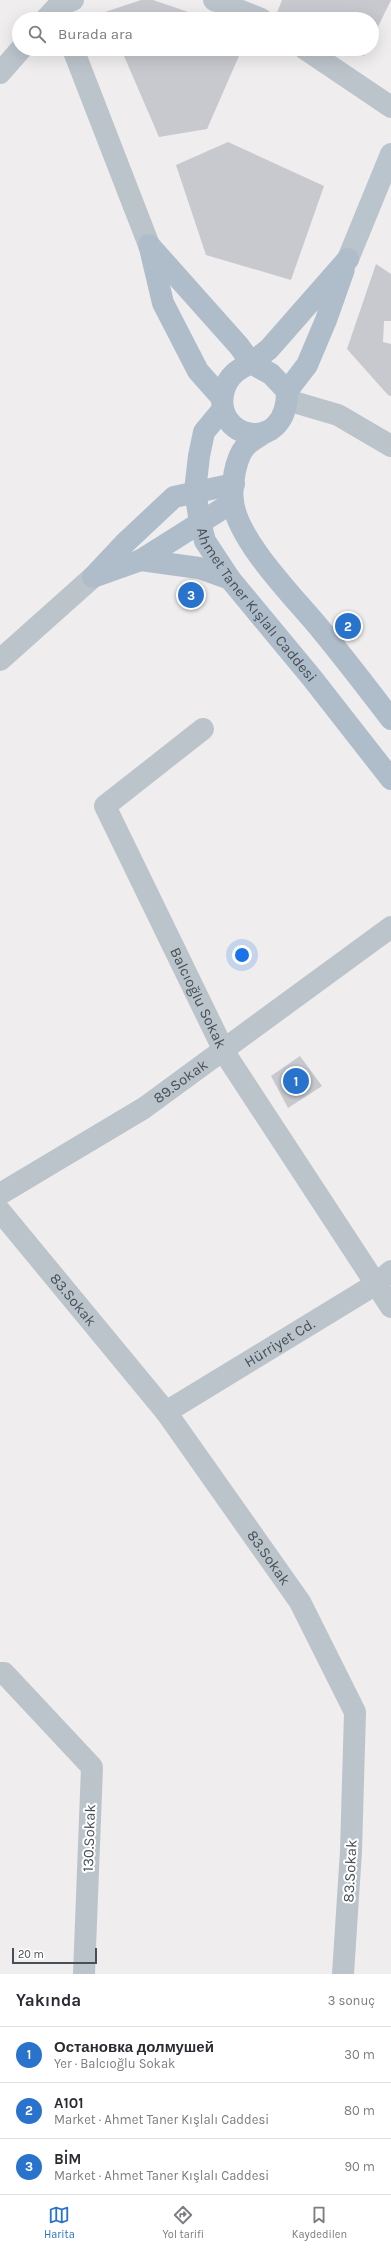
<!DOCTYPE html>
<html lang="tr">
<head>
<meta charset="utf-8">
<style>
  :root { --surface:#fff; --page:#f7f7f7; --text:#2b2b33; --muted:#7c7c81; --line:#e1e1e2; --accent:#2973cd }
  body { margin:0; font-family:Karla,sans-serif; background:var(--page); color:var(--text) }
  .scale { position:absolute; left:12px; bottom:10px; width:85px; box-sizing:border-box; padding-left:4px; border:2px solid #475058; border-top:0; font-size:11px; line-height:14px; white-space:nowrap; color:#475058; -webkit-text-stroke:3px #fff; paint-order:stroke }
  .you { position:absolute; left:242px; top:955px; width:14px; height:14px; margin:-10px; border:3px solid #fff; border-radius:50%; background:#1a73e8; box-shadow:0 0 0 6px #1a73e833 }
  .badge { display:grid; place-items:center; width:26px; height:26px; border-radius:50%; background:var(--accent); color:#fff; font-size:13px; font-weight:700 }
  .pin { position:absolute; translate:-50% -50%; border:2px solid #fff; box-shadow:0 1px 4px #0006 }
  .list { margin:0; padding:0; list-style:none }
  h2 { display:flex; justify-content:space-between; align-items:center; height:52px; margin:0; padding:0 16px; font-size:17px }
  h2 small { font-size:13px; font-weight:400; color:var(--muted) }
  .list li { display:grid; grid-template-columns:26px 1fr auto; gap:12px; align-items:center; box-sizing:border-box; height:56px; padding:0 16px; border-top:1px solid var(--line) }
  .list b { display:block; font-size:15px; white-space:nowrap }
  .list p { margin:0; font-size:13px; white-space:nowrap; color:var(--muted) }
  .list em { font-size:13px; font-style:normal; color:var(--muted) }
  .icon { flex:none; width:22px; height:22px; fill:none; stroke:currentColor; stroke-width:2; stroke-linecap:round; stroke-linejoin:round }
  .map { position:relative; flex:none; width:391px; height:1974px; overflow:hidden }
  .search { position:absolute; background:var(--surface); box-shadow:0 4px 16px #0002; left:12px; right:12px; top:12px; height:44px; display:flex; align-items:center; gap:10px; box-sizing:border-box; padding:0 14px; border-radius:22px; color:var(--muted); font-size:15px }
  .sheet { height:220px; background:var(--surface) }
  nav { display:flex; justify-content:space-around; align-items:center; box-sizing:border-box; height:56px; border-top:1px solid var(--line); background:var(--surface); font-size:11px; color:var(--muted) }
  nav a { display:grid; justify-items:center; gap:2px }
  nav .on { color:var(--accent) }
  .map>svg:first-child { display:block }
</style>
</head>
<body>
<div class="map">
<svg width="391" height="1974" viewBox="0 0 391 1974">
  <rect width="100%" height="100%" fill="#efeded"/>
  <g fill="#c7c9cf">
    <polygon points="141,0 153,0 209,19 108,19 105,12"/>
    <polygon points="282,0 391,0 372,39 372,19 275,18"/>
    <polygon points="121,49 242,49 207,129 159,137"/>
    <polygon points="348,49 367,49 364,56"/>
    <polygon points="228,142 324,186 291,280 206,255 176,165"/>
    <polygon points="376,264 391,274 391,321 384,321 383,342 391,344 391,396 388,395 347,349"/>
    <polygon points="300,1056 322,1086 288,1108 271,1076"/>
  </g>
  <g fill="none" stroke-linecap="round" stroke-linejoin="round">
    <g stroke="#bcc4cb" stroke-width="22">
      <polyline points="214,0 261,19"/>
      <polyline points="46,19 57,7 73,0"/>
      <polyline points="73,49 149,245"/>
      <polyline points="305,49 391,107"/>
      <polyline points="0,73 21,49"/>
      <polyline points="287,400 338,415 391,446"/>
      <polyline points="0,660 93,577"/>
      <path id="s1" d="M203 729 105 806 226 1055 391 1307"/>
      <path id="s2" d="M0 1194 144 1108 391 927"/>
      <path id="s3" d="M0 1211 166 1412 300 1602 355 1712 351 1851 343 1974"/>
      <path id="s4" d="M166 1412 376 1284 391 1271"/>
      <polyline points="0,1673 4,1673 92,1767 84,1974"/>
    </g>
    <polyline stroke="#bac4cd" stroke-width="22" points="348,259 391,154"/>
    <g stroke="#afbdca" stroke-width="22">
      <polyline points="149,245 239,346 251,363 269,349 348,259"/>
      <polyline points="150,248 163,303 198,371 222,398"/>
      <path d="M251 363 271 374 287 391C288 457 210 439 224 390 229 375 237 370 251 363Z"/>
      <polyline points="287,391 307,365 326,320 344,269"/>
      <path id="s5" d="M223 409 204 432 199 456 195 491 200 522 205 541 230 579 312 678 391 779"/>
      <path d="M265 432C259 437 250 441 245 447 235 459 231 487 233 502 238 542 296 599 322 631 346 660 368 689 391 719"/>
      <polyline points="141,560 199,568 230,579"/>
      <polyline points="96,576 141,560 233,502"/>
      <polyline points="93,577 125,543 174,497 234,484"/>
    </g>
  </g>
  <g text-anchor="middle" stroke-width="4" stroke-linejoin="round" paint-order="stroke">
    <g font-size="15" fill="#475058" stroke="#fff">
      <text dy="5" stroke="none"><textPath href="#s5" startOffset="222">Ahmet Taner Kışlalı Caddesi</textPath></text>
      <text dy="5" stroke="none"><textPath href="#s1" startOffset="338">Balcıoğlu Sokak</textPath></text>
      <text dy="5" stroke="none"><textPath href="#s2" startOffset="213">89.Sokak</textPath></text>
      <text dy="5" stroke="none"><textPath href="#s3" startOffset="115">83.Sokak</textPath></text>
      <text dy="5" stroke="none"><textPath href="#s4" startOffset="133">Hürriyet Cd.</textPath></text>
      <text dy="5" stroke="none"><textPath href="#s3" startOffset="439">83.Sokak</textPath></text>
      <text transform="translate(89 1838) rotate(-88)" y="5">130.Sokak</text>
      <text transform="translate(350 1871) rotate(-87)" y="5">83.Sokak</text>
    </g>
  </g>
</svg>
<div class="scale">20 m</div>
<div class="you"></div>
<div class="pin badge" style="left:296px;top:1081px">1</div>
<div class="pin badge" style="left:348px;top:626px">2</div>
<div class="pin badge" style="left:191px;top:595px">3</div>
<div class="search"><svg class="icon" aria-label="search" viewBox="0 0 24 24"><circle cx="10" cy="10" r="6"/><path d="M15 15l6 6"/></svg>Burada ara</div>
</div>
<section class="sheet">
<h2>Yakında<small>3 sonuç</small></h2>
<ul class="list">
<li><span class="badge">1</span><div><b>Остановка долмушей</b><p>Yer · Balcıoğlu Sokak</p></div><em>30 m</em></li>
<li><span class="badge">2</span><div><b>A101</b><p>Market · Ahmet Taner Kışlalı Caddesi</p></div><em>80 m</em></li>
<li><span class="badge">3</span><div><b>BİM</b><p>Market · Ahmet Taner Kışlalı Caddesi</p></div><em>90 m</em></li>
</ul>
</section>
<nav>
<a class="on"><svg class="icon" aria-label="map" viewBox="0 0 24 24"><path d="M3 6l6-2 6 2 6-2v14l-6 2-6-2-6 2zM9 4v14M15 6v14"/></svg>Harita</a>
<a><svg class="icon" aria-label="directions" viewBox="0 0 24 24"><path d="M12 3l9 9-9 9-9-9zM9 14v-3h6M13 9l2 2-2 2"/></svg>Yol tarifi</a>
<a><svg class="icon" aria-label="saved" viewBox="0 0 24 24"><path d="M7 4h10v16l-5-4-5 4z"/></svg>Kaydedilen</a>
</nav>
</body>
</html>
